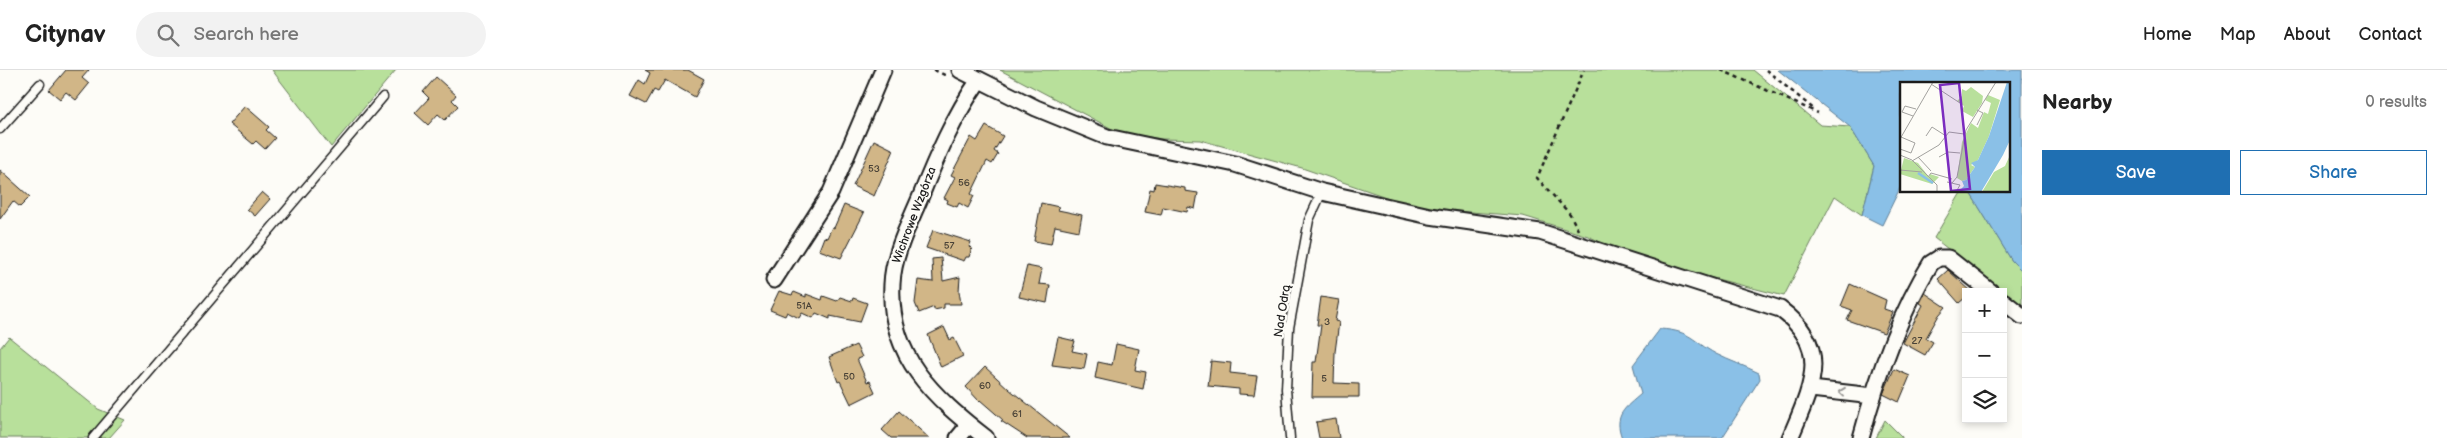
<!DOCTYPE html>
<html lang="en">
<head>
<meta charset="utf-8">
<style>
  :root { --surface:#fff; --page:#f2f2f2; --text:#222; --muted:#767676; --line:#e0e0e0; --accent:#1f6fb2 }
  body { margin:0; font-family:"Balsamiq Sans",sans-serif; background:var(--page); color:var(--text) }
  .controls { position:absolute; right:15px; bottom:15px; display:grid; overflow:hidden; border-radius:0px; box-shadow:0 2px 8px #0003 }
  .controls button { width:45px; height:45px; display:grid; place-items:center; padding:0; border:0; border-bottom:1px solid var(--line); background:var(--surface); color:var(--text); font:25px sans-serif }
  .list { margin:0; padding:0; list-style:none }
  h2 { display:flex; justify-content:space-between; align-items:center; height:65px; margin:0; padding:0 20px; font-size:21px }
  h2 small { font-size:16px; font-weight:400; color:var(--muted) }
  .actions { display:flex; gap:10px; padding:15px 20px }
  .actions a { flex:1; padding:11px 0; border:1px solid var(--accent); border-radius:0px; text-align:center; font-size:18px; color:var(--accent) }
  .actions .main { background:var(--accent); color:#fff }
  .icon { flex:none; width:28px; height:28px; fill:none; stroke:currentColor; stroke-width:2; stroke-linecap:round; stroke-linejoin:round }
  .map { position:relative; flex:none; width:2022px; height:368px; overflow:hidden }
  header { display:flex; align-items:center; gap:30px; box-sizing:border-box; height:70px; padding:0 25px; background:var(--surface); border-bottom:1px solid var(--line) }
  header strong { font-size:24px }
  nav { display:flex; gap:28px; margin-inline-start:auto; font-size:18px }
  .search { width:350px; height:45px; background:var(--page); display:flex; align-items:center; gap:12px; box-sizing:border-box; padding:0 18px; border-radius:28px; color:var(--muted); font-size:19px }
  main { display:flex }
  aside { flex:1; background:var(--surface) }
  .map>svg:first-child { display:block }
</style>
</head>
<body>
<header>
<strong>Citynav</strong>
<div class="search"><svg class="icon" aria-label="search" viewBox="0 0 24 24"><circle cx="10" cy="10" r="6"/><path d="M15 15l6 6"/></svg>Search here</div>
<nav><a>Home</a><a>Map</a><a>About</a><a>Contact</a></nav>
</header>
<main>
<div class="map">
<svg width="2022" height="368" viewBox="0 0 2022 368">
  <rect width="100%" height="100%" fill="#fdfcf7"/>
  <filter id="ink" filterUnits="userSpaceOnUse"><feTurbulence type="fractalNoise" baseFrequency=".02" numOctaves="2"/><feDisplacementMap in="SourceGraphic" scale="10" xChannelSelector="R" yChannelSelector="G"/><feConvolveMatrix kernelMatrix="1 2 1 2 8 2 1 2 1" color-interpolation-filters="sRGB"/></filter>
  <g filter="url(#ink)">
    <g fill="#b8e09b" stroke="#6a7e5c">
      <polygon points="272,0 396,0 331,77"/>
      <polygon points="1000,0 1753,0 1820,55 1850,57 1874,96 1862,145 1835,126 1784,226 1634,188 1588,166 1523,146 1418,138 1302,98 1200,70 1162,69 1118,62"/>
      <polygon points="1962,121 1969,121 2012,191 2022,201 2022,237 1934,168"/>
      <polygon points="9,267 98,339 125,350 109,368 0,368 0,278"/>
      <polygon points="1885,350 1902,367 1902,368 1876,368"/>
    </g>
    <g fill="#8ac0e7" stroke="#5e7e96">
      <polygon points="1778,0 2022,0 2022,201 2012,191 1969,121 2008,121 2008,14 1901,14 1901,116 1882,155 1862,145 1874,96 1850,57"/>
      <path d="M1660 259C1692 261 1692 271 1716 284 1730 291 1745 296 1759 303L1760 309 1722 368H1622C1613 345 1625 338 1641 324L1633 295Z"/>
    </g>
    <g fill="#d1b687" stroke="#1c1c1c">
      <polygon points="66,0 89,0 82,8 89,14 76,30 66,22 60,29 49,20"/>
      <polygon points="645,0 688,0 704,9 695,27 665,10 658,22 654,20 646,34 630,26 639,10 645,14 650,3"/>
      <polygon points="436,7 456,25 452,30 458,36 445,50 438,44 428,55 415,43 429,28 423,22"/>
      <polygon points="245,36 269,57 266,60 275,68 265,79 256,71 253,74 229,54"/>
      <polygon points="986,56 1003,66 994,81 998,84 992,94 987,91 971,124 974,126 968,138 959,133 957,137 947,133 948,130 944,128 955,107 951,105 971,67 977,71"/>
      <polygon points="874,70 894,80 874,126 853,116"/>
      <polygon points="0,100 30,127 20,137 13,131 0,149"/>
      <polygon points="1155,113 1185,118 1185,121 1198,123 1195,139 1188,137 1187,142 1163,137 1161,145 1145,142 1150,119 1154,120"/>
      <polygon points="262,122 270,129 255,146 247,139"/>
      <polygon points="1041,133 1059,137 1058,140 1082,145 1079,161 1055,156 1051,174 1034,171"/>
      <polygon points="844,135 864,143 841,188 819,180 824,167 827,168 832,157 834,158"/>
      <polygon points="933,160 971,172 969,177 972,178 969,187 966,187 964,191 926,178"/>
      <polygon points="941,188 943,211 960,207 959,221 961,234 944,234 944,238 934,240 934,237 919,243 915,233 918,210 933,212 932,189"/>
      <polygon points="1027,196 1042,199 1039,214 1050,215 1047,233 1019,227"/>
      <polygon points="1948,200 1972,222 1966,222 1966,227 1959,233 1938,209"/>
      <polygon points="1850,214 1886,230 1884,239 1893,242 1884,263 1847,250 1852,240 1841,236"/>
      <polygon points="779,221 792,225 794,222 806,227 806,224 822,230 823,226 837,231 840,227 852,231 853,228 867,233 860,252 830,246 830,249 816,243 813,248 802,243 799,248 787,242 785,246 770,240"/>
      <polygon points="1925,223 1946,237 1939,245 1926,268 1933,272 1925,285 1903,273 1923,235 1920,233"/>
      <polygon points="1321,227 1339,230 1335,251 1339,252 1335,282 1334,313 1359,314 1359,327 1312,327 1313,292 1316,292 1321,255 1317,255"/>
      <polygon points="944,257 950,270 954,268 963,286 941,297 928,265"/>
      <polygon points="1058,267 1075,271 1072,281 1087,284 1084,299 1052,295"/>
      <polygon points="1116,274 1139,279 1135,300 1146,302 1143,319 1095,308 1098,292 1112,295"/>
      <polygon points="856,275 862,287 857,289 867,312 870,311 875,322 851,334 840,311 838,312 829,287"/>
      <polygon points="1211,291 1231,293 1230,303 1257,306 1254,325 1239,324 1239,319 1208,316"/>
      <polygon points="985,297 1009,319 1070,368 1027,368 1001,351 1003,350 980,330 979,331 966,317"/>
      <polygon points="1894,299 1910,306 1899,332 1883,324"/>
      <polygon points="899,341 929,368 891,368 882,360"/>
      <polygon points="1336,349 1339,368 1319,368 1316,352"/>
    </g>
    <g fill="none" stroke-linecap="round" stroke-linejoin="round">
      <g stroke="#1c1c1c" stroke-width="11">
        <g id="lane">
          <polyline points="0,59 40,14"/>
          <polyline points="93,368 383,27"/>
          <polyline points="1290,368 1286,319 1289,258 1309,150 1322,122"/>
        </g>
      </g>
      <g stroke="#1c1c1c" stroke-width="19">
        <g id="street">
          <path d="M960 0 1036 38 1107 67 1235 94 1322 122 1430 146 1540 162 1780 239C1833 278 1811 318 1790 368"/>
          <path d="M979 10C954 46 936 88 920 128 909 154 893 185 892 214 888 287 934 327 986 368"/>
          <polyline points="774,210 831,122 883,0"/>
          <polyline points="2003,231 2022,246"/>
          <polyline points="1811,319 1873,326"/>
          <polyline points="958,368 969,355"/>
          <path d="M1861 368C1877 308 1898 246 1931 193L1939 188H1948L1991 222"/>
        </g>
      </g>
      <g stroke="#1c1c1c" stroke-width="2.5" stroke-dasharray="4 4" stroke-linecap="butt">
        <polyline points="934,0 947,6"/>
        <polyline points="1721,0 1818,43"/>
        <polyline points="1766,0 1815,40"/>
        <polyline points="1578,160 1570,144 1537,108 1584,0"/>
      </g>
      <use href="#lane" stroke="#fdfcf7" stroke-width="8"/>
      <use href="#street" stroke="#fdfcf7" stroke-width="15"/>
    </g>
    <defs><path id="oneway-chevron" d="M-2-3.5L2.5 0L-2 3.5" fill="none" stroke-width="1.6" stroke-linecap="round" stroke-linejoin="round" transform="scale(1.25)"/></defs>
    <use stroke="#989794" href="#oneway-chevron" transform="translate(1842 322) rotate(-174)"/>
  </g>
  <g text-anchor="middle" stroke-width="4.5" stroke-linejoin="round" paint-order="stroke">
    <g font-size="10" fill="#494237">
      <text x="874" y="102">53</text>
      <text x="964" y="116">56</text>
      <text x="949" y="179">57</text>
      <text x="804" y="239">51A</text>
      <text x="1327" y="255">3</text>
      <text x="1917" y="274">27</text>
      <text x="849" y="310">50</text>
      <text x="1324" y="312">5</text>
      <text x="985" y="319">60</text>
      <text x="1017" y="347">61</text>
    </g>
    <g font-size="12" fill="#1c1c1c" stroke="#fdfcf7">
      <text transform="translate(914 145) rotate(-69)" y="4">Wichrowe Wzgórza</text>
      <text transform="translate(1282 241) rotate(-81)" y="4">Nad Odrą</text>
    </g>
  </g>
  <g transform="translate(1900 12)">
    <rect width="110" height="110" fill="#fdfcf7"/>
    <path d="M71 5 83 14 82 21 73 35 62 29 64 24 57 19 62 14V7L66 9ZM88 13 100 18 89 54 78 78 71 83 75 85 66 98 62 99 57 96 62 60 71 41 78 46 84 30 88 32 91 21 85 18ZM110 73V110H82L94 90 105 84ZM4 76 18 81 29 95 30 92 39 95 32 102 0 92Z" fill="#b8e09b"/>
    <path d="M107 0H110V58L103 73 81 110H58L64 104 62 99 66 98 75 85 71 81 78 78 89 54Z" fill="#8ac0e7"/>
    <path fill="none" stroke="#8ac0e7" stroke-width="2.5" d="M18 91 33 101"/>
    <path fill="none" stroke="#a3a29f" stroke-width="1" d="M31 2 60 21M77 28 83 31 77 43M13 34 2 30 5 24 16 27M26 54 32 45 46 54M0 57 33 0M0 67 11 71 15 61 1 55M0 73 12 78 37 103V110M18 75 31 89M39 75 48 70 60 71M12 79 39 63 49 50 64 52M0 88 22 90M28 95 31 91 52 97M47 100 60 103 56 110M52 101 57 95 66 48 96 0"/>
    <path fill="#7b2cbf" fill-opacity="0.15" stroke="#7b2cbf" stroke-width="2.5" d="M59 1 70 107 51 109 40 3Z"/>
    <rect width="110" height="110" fill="none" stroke="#1c1c1c" stroke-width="2.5"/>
  </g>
</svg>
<div class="controls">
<button>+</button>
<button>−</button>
<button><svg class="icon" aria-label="layers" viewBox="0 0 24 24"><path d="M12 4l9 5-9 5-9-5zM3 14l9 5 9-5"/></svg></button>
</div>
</div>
<aside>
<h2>Nearby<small>0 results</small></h2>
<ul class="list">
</ul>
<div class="actions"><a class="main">Save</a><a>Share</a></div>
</aside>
</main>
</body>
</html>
